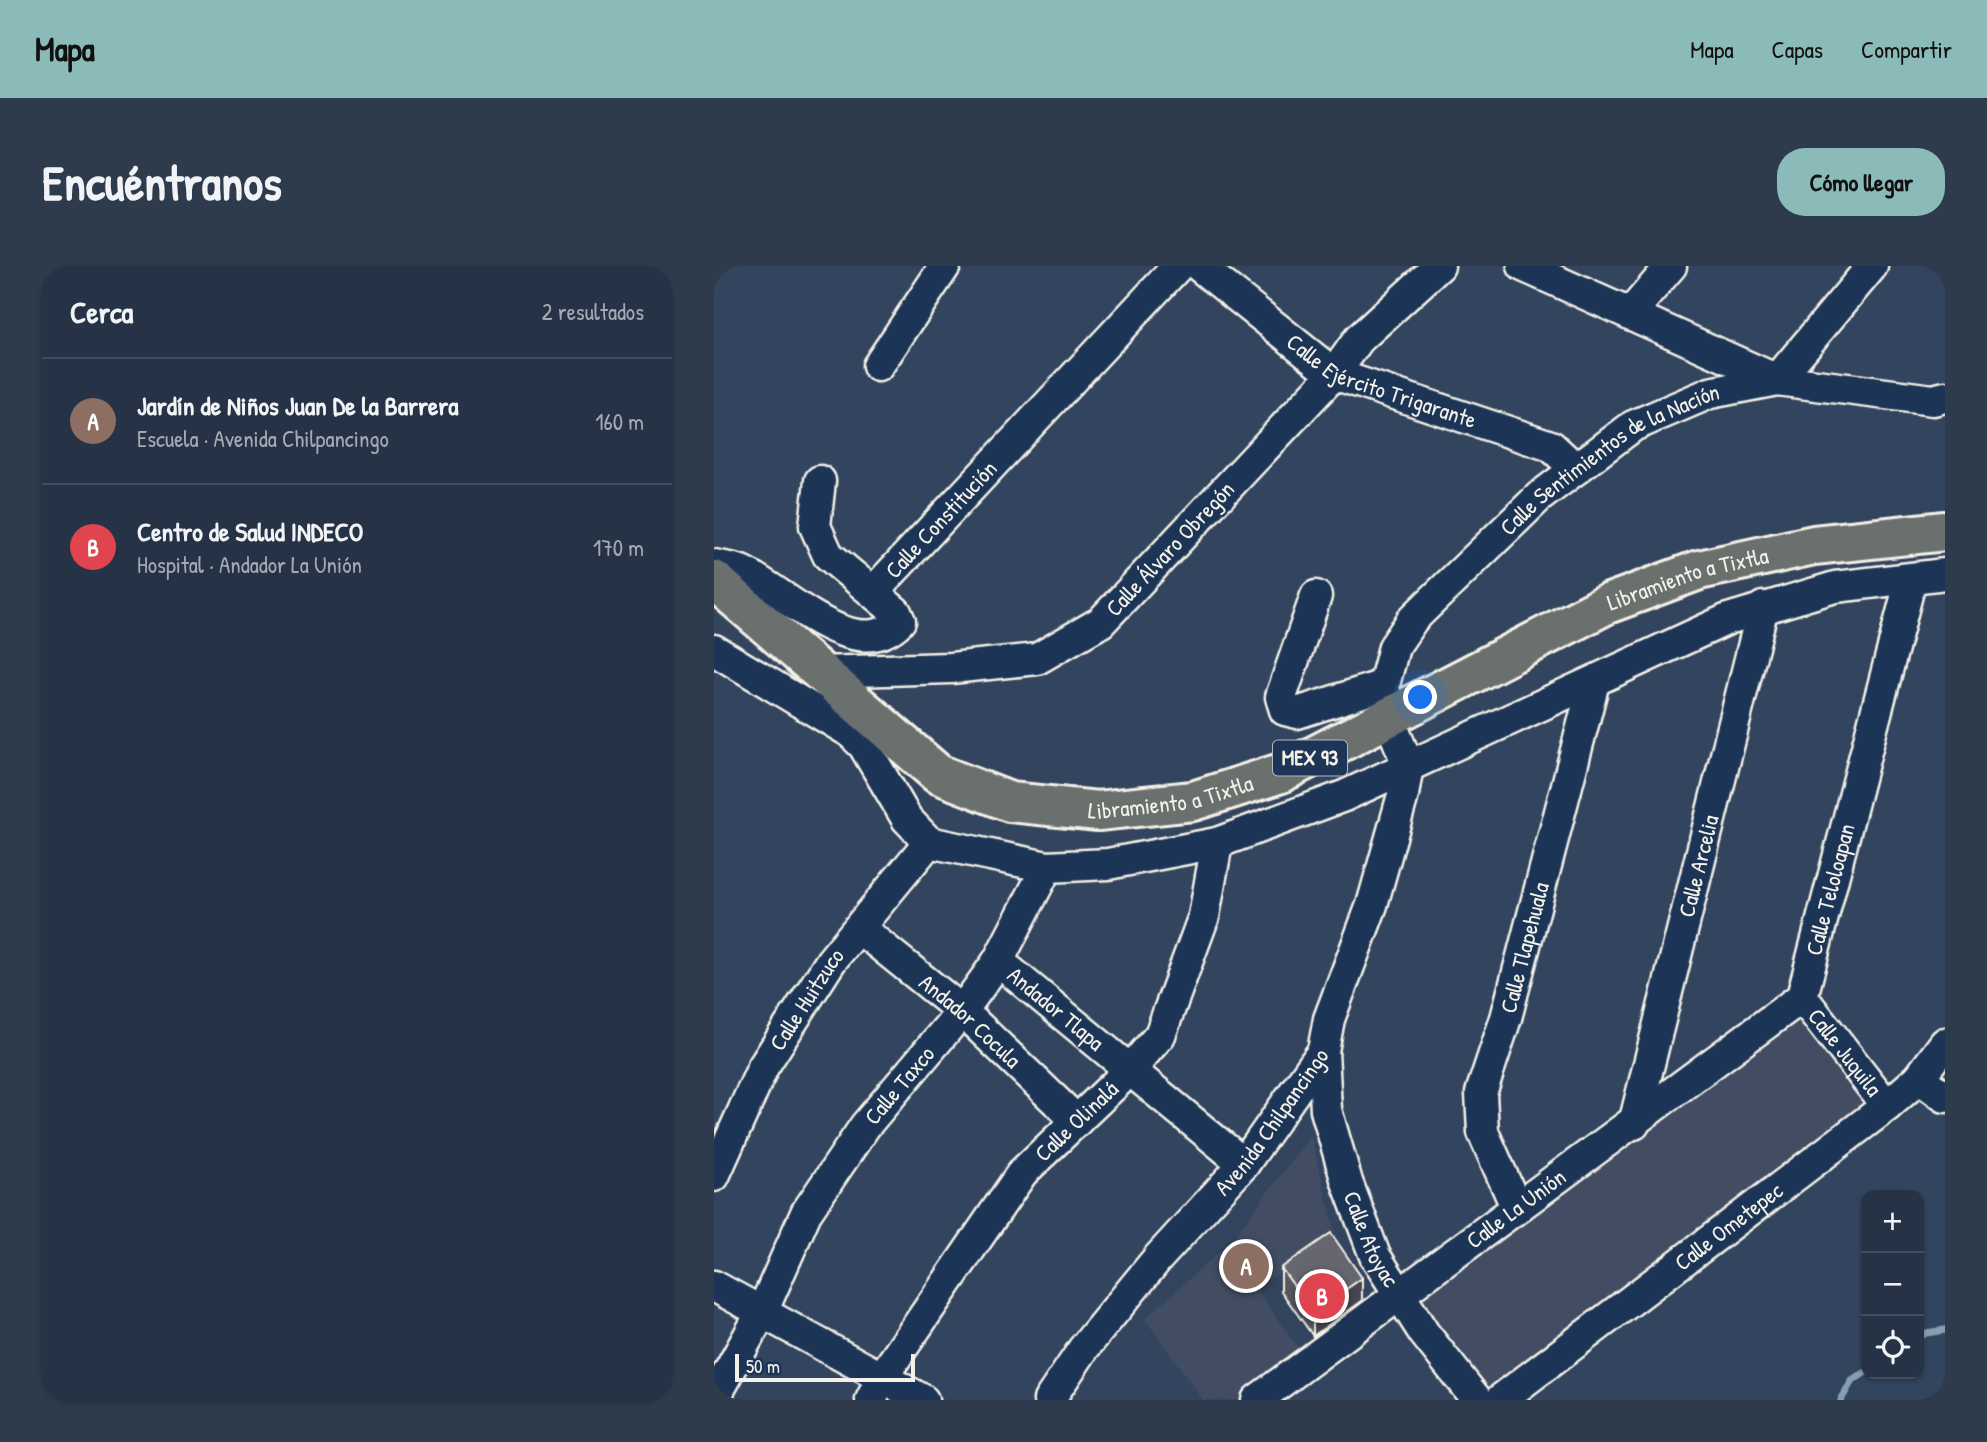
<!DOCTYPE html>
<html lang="es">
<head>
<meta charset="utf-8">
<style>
  :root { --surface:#263346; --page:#2e3b4d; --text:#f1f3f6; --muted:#a4aab3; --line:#424e5f; --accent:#8bbbb9 }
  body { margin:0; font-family:"Patrick Hand",sans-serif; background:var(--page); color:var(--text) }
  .controls { position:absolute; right:21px; bottom:21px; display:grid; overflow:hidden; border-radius:14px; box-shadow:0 2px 5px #0004 }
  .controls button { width:63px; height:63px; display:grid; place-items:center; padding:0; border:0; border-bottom:2px solid var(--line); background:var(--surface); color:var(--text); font:35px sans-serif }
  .scale { position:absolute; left:21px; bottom:18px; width:180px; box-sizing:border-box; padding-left:7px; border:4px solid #f4f1e8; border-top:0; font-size:19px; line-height:24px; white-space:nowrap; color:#f4f1e8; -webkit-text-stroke:5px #1d3557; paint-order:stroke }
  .you { position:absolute; left:707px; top:432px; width:24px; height:24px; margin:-18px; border:5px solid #fff; border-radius:50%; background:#1a73e8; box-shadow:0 0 0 10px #1a73e833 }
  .badge { display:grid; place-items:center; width:46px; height:46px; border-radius:50%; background:var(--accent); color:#fff; font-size:23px; font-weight:700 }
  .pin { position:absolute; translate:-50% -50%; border:4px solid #fff; box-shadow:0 2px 7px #0006 }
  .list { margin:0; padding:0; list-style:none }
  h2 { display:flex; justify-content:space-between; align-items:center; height:91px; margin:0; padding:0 28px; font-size:30px }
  h2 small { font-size:23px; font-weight:400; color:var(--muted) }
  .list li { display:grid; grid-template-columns:46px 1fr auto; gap:21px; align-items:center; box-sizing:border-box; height:126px; padding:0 28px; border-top:2px solid var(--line) }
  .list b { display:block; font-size:26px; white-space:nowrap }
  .list p { margin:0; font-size:23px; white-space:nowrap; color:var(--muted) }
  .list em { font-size:23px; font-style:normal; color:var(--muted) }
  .icon { flex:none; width:38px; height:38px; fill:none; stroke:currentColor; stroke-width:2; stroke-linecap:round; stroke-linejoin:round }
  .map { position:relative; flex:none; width:1231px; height:1134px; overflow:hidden; border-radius:28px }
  header { display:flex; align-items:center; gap:42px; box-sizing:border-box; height:98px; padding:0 35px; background:var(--accent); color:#111 }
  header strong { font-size:33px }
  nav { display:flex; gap:38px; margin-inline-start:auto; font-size:24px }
  .intro { display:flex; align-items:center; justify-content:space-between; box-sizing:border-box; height:168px; padding:0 42px }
  h1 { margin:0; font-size:49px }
  .button { padding:18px 32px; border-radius:28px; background:var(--accent); color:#111; font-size:24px; font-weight:700 }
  main { display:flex; gap:42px; padding:0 42px }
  aside { flex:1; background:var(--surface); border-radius:28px; box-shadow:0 2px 5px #0004 }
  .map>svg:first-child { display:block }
</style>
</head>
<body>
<header>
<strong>Mapa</strong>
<nav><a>Mapa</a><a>Capas</a><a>Compartir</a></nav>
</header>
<div class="intro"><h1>Encuéntranos</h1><a class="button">Cómo llegar</a></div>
<main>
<aside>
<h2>Cerca<small>2 resultados</small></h2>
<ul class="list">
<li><span class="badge" style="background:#8d6e63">A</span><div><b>Jardín de Niños Juan De la Barrera</b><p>Escuela · Avenida Chilpancingo</p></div><em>160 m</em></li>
<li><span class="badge" style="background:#e0444e">B</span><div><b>Centro de Salud INDECO</b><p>Hospital · Andador La Unión</p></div><em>170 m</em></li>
</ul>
</aside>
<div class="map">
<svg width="1231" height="1134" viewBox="0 0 1231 1134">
  <rect width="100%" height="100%" fill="#33445e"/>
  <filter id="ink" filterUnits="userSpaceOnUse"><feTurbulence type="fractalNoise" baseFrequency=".0143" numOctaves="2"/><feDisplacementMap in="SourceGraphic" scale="14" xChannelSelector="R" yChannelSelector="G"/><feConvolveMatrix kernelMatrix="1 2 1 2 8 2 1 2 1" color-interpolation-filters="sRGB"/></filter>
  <g filter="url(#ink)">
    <g fill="#424e63">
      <polygon points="1085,749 1157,843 775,1133 703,1038"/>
      <polygon points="597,870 621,966 542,1023 587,1086 523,1134 489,1134 431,1053 516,976"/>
    </g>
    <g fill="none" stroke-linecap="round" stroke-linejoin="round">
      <g stroke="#879fae" stroke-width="7">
        <polyline points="1205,1071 1212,1067 1231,1064"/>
        <polyline points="1127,1134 1138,1115 1152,1106"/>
      </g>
      <g stroke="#f4f1e8" stroke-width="35">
        <g id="minor">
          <path id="s1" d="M485 0 620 108 837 180 862 203"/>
          <polyline points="809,0 1063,114 1158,0"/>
          <polyline points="916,48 957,0"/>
          <polyline points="164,100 231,0"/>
          <path d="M0 299C9 301 19 302 27 305 72 325 140 401 186 355L182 346 114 289 101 260 106 215"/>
          <path id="s2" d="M160 325 464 0"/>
          <polyline points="602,330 567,431 571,444 583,447 670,419"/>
          <polyline points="0,384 136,466 150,480 193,553 215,576 333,601 394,598 503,577 630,530 1014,353 1121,321 1231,308"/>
          <path id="s3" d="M106 406 237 402 323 393 387 356 620 108 645 73 725 0"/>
          <path id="s4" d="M145 662 248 745 363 855"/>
          <path id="s5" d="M284 695 530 898"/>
          <path id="s6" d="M1088 731 1173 840"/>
          <path id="s7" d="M609 785 612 844 633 916 661 990 710 1067 763 1134"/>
          <polyline points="1205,812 1231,831"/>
          <path id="s8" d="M920 858 1049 341"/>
          <path id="s9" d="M0 910 49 801 117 695 215 576"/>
          <path id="s10" d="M803 943 769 866 767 827 792 752 880 416"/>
          <polyline points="0,1020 209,1134"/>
          <path id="s11" d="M0 1133 49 1044 92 947 151 860 248 745 284 695 333 601"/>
          <path id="s12" d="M157 1134 169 1110 308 907 416 804 446 769 490 650 503 577"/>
          <path id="s13" d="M335 1134 370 1082 444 992 530 898 609 785 615 753 658 639 689 529 694 499 674 450 670 419 680 381 699 353 825 231 919 160 996 127 1063 114 1219 134 1231 131"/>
          <path id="s14" d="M543 1134 1088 731 1197 313"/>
          <path id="s15" d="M786 1134 1173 840 1205 812 1231 777"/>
        </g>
      </g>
      <g stroke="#f4f1e8" stroke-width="44">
        <g id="major">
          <path id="s16" d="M0 314 224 508 296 536 384 545 479 535 567 507 893 338 985 304 1100 279 1231 265"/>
        </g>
      </g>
      <use href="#minor" stroke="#1d3557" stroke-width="30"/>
      <use href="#major" stroke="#6b706d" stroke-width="38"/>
    </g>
    <polygon fill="#57585f" stroke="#f4f1e8" stroke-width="2" points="567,1002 648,1035 599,1070 567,1025"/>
    <polygon fill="#47474d" stroke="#f4f1e8" stroke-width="2" points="648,1012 648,1035 599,1070 599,1046"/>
    <polygon fill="#65666e" stroke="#f4f1e8" stroke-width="2" points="617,967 648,1012 599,1046 567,1002"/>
  </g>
  <g text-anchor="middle" stroke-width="7" stroke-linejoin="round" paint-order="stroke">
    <rect fill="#1d3557" stroke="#b4b9bc" stroke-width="2" x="559" y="474.5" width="74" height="35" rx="5"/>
    <g font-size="21" font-weight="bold" fill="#f4f1e8">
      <text x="596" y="499">MEX 93</text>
    </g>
    <g font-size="23" fill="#f4f1e8" stroke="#1d3557">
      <text dy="8" stroke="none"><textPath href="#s1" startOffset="219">Calle Ejército Trigarante</textPath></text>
      <text dy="8" stroke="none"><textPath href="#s13" startOffset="1157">Calle Sentimientos de la Nación</textPath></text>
      <text dy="8" stroke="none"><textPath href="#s2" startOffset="98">Calle Constitución</textPath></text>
      <text dy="8" stroke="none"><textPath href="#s3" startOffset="392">Calle Álvaro Obregón</textPath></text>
      <text dy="8" stroke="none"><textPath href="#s16" startOffset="1102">Libramiento a Tixtla</textPath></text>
      <text dy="8" stroke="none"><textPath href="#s16" startOffset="536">Libramiento a Tixtla</textPath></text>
      <text dy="8" stroke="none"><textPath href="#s8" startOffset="266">Calle Arcelia</textPath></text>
      <text dy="8" stroke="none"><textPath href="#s14" startOffset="789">Calle Teloloapan</textPath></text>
      <text dy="8" stroke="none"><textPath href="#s10" startOffset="275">Calle Tlapehuala</textPath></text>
      <text dy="8" stroke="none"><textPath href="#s9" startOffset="200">Calle Huitzuco</textPath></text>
      <text dy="8" stroke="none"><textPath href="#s5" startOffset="75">Andador Tlapa</textPath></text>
      <text dy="8" stroke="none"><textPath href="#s4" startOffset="145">Andador Cocula</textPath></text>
      <text dy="8" stroke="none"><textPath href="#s6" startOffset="70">Calle Juquila</textPath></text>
      <text dy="8" stroke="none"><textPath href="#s11" startOffset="366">Calle Taxco</textPath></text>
      <text dy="8" stroke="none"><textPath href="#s12" startOffset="348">Calle Olinalá</textPath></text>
      <text dy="8" stroke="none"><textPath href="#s13" startOffset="357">Avenida Chilpancingo</textPath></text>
      <text dy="8" stroke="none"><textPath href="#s14" startOffset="322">Calle La Unión</textPath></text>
      <text dy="8" stroke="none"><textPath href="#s15" startOffset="287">Calle Ometepec</textPath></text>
      <text dy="8" stroke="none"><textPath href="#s7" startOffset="196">Calle Atoyac</textPath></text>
    </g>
  </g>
</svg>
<div class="controls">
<button>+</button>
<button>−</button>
<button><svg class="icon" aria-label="locate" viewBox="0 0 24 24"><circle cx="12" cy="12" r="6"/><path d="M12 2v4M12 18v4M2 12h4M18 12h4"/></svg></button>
</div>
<div class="scale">50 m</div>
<div class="you"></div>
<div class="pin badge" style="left:532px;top:1000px;background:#8d6e63">A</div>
<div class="pin badge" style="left:608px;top:1030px;background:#e0444e">B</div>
</div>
</main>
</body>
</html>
